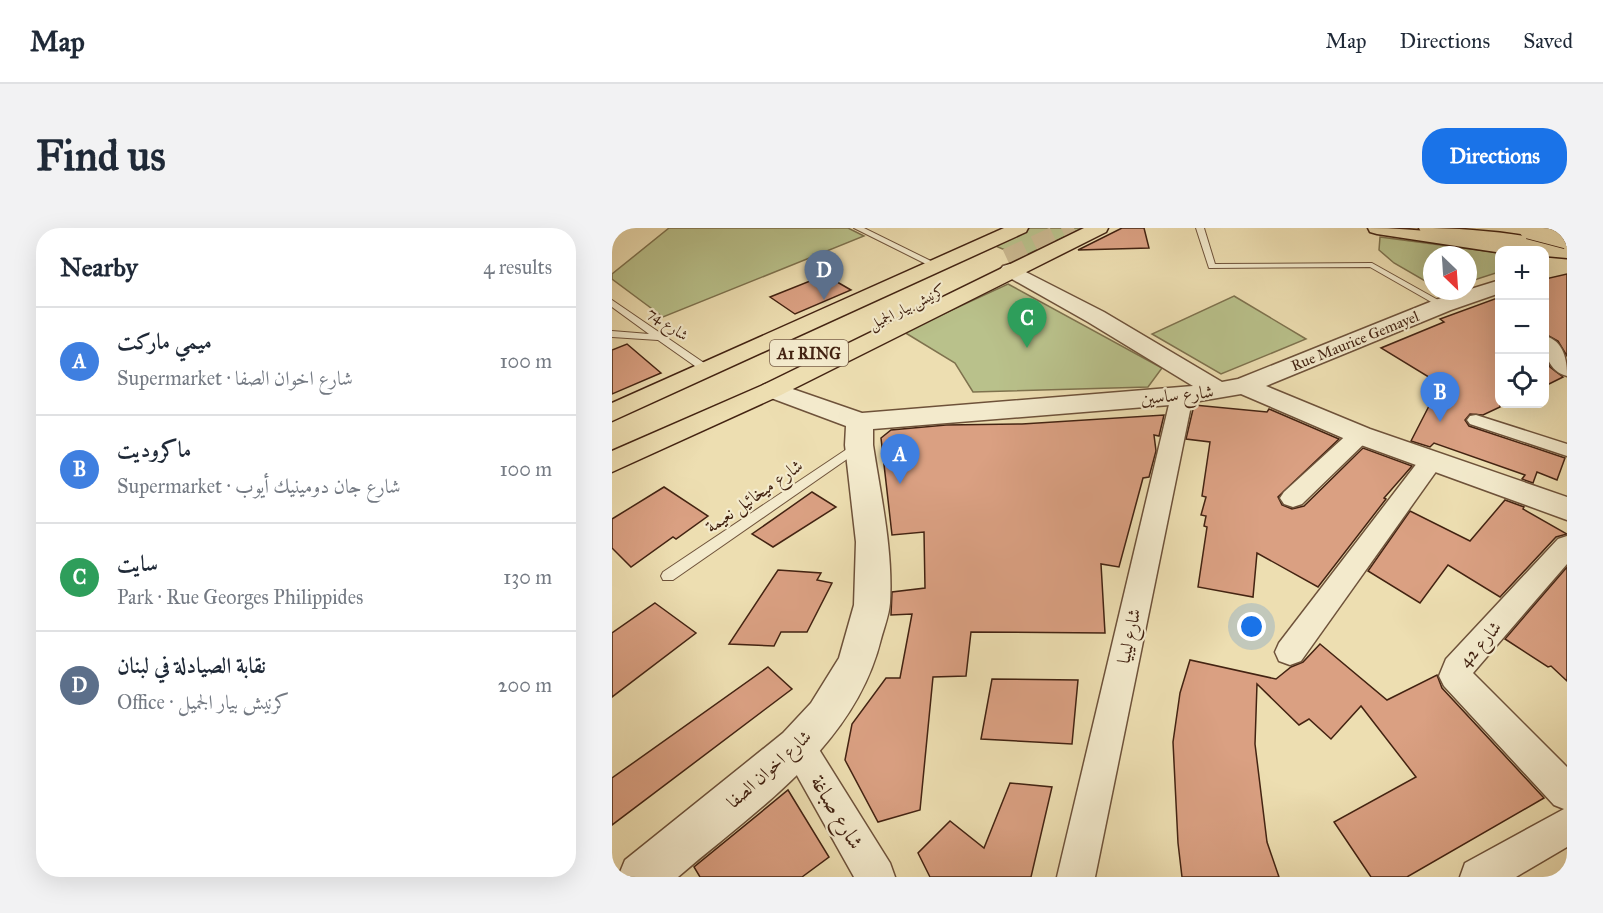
<!DOCTYPE html>
<html lang="en">
<head>
<meta charset="utf-8">
<style>
  :root { --surface:#fff; --page:#f2f2f3; --text:#1f2937; --muted:#747a83; --line:#e0e1e3; --accent:#1a73e8 }
  body { margin:0; font-family:"IM FELL Great Primer",Amiri,serif; background:var(--page); color:var(--text) }
  .controls { position:absolute; right:18px; top:18px; display:grid; overflow:hidden; border-radius:12px; box-shadow:0 6px 24px #0002 }
  .controls button { width:54px; height:54px; display:grid; place-items:center; padding:0; border:0; border-bottom:2px solid var(--line); background:var(--surface); color:var(--text); font:30px sans-serif }
  .compass { position:absolute; left:811px; top:18px; width:54px; height:54px; border-radius:50%; background:var(--surface); box-shadow:0 6px 24px #0002; rotate:155deg }
  .you { position:absolute; left:640px; top:399px; width:21px; height:21px; margin:-15px; border:4px solid #fff; border-radius:50%; background:#1a73e8; box-shadow:0 0 0 9px #1a73e833 }
  .badge { display:grid; place-items:center; width:39px; height:39px; border-radius:50%; background:var(--accent); color:#fff; font-size:20px; font-weight:700 }
  .pin { position:absolute; translate:-50% -50px; filter:drop-shadow(0 2px 3px #0008) }
  .pin::after { content:''; position:absolute; top:32px; width:21px; height:18px; background:inherit; clip-path:polygon(0 0,100% 0,50% 100%) }
  .list { margin:0; padding:0; list-style:none }
  h2 { display:flex; justify-content:space-between; align-items:center; height:78px; margin:0; padding:0 24px; font-size:26px }
  h2 small { font-size:20px; font-weight:400; color:var(--muted) }
  .list li { display:grid; grid-template-columns:39px 1fr auto; gap:18px; align-items:center; box-sizing:border-box; height:108px; padding:0 24px; border-top:2px solid var(--line) }
  .list b { display:block; font-size:22px; white-space:nowrap }
  .list p { margin:0; font-size:20px; white-space:nowrap; color:var(--muted) }
  .list em { font-size:20px; font-style:normal; color:var(--muted) }
  .icon { flex:none; width:33px; height:33px; fill:none; stroke:currentColor; stroke-width:2; stroke-linecap:round; stroke-linejoin:round }
  .map { position:relative; flex:none; width:955px; height:649px; overflow:hidden; border-radius:24px }
  header { display:flex; align-items:center; gap:36px; box-sizing:border-box; height:84px; padding:0 30px; background:var(--surface); border-bottom:2px solid var(--line) }
  header strong { font-size:28px }
  nav { display:flex; gap:33px; margin-inline-start:auto; font-size:21px }
  .intro { display:flex; align-items:center; justify-content:space-between; box-sizing:border-box; height:144px; padding:0 36px }
  h1 { margin:0; font-size:42px }
  .button { padding:15px 27px; border-radius:24px; background:var(--accent); color:#fff; font-size:21px; font-weight:700 }
  main { display:flex; gap:36px; padding:0 36px }
  aside { flex:1; background:var(--surface); border-radius:24px; box-shadow:0 6px 24px #0002 }
  .map>svg:first-child { display:block }
</style>
</head>
<body>
<header>
<strong>Map</strong>
<nav><a>Map</a><a>Directions</a><a>Saved</a></nav>
</header>
<div class="intro"><h1>Find us</h1><a class="button">Directions</a></div>
<main>
<aside>
<h2>Nearby<small>4 results</small></h2>
<ul class="list">
<li><span class="badge" style="background:#3f7fe0">A</span><div><b>ميمي ماركت</b><p>Supermarket · شارع اخوان الصفا</p></div><em>100 m</em></li>
<li><span class="badge" style="background:#3f7fe0">B</span><div><b>ماكروديت</b><p>Supermarket · شارع جان دومينيك أيوب</p></div><em>100 m</em></li>
<li><span class="badge" style="background:#2e9e5b">C</span><div><b>سايت</b><p>Park · Rue Georges Philippides</p></div><em>130 m</em></li>
<li><span class="badge" style="background:#5c6f8a">D</span><div><b>نقابة الصيادلة في لبنان</b><p>Office · كرنيش بيار الجميل</p></div><em>200 m</em></li>
</ul>
</aside>
<div class="map">
<svg width="955" height="649" viewBox="0 0 955 649">
  <rect width="100%" height="100%" fill="#eddeb1"/>
  <filter id="stains"><feTurbulence type="fractalNoise" baseFrequency=".00333" numOctaves="4"/><feColorMatrix values="0 0 0 0 .2 0 0 0 0 .09 0 0 0 0 .02 0 0 0 .5 -.17"/></filter>
  <radialGradient id="worn" r=".72"><stop offset=".6" stop-color="#630" stop-opacity="0"/><stop offset="1" stop-color="#630" stop-opacity=".3"/></radialGradient>
  <g fill="#b9c18b" stroke="#7e724e" stroke-width="1.5">
    <polygon points="57,0 236,0 252,8 51,89 0,51 0,46"/>
    <polygon points="418,0 471,0 410,29 381,17"/>
    <polygon points="768,9 882,24 887,26 887,44 856,54 856,27 820,27 820,57 782,35 767,22"/>
    <polygon points="396,56 550,140 536,159 361,164 343,135 292,104"/>
    <polygon points="622,68 694,111 609,146 540,106"/>
  </g>
  <g fill="#daa082" stroke="#432312" stroke-width="1.5">
    <polygon points="510,0 532,0 537,20 466,22"/>
    <polygon points="955,46 955,128 946,113 933,106 933,51"/>
    <polygon points="213,47 239,62 183,86 158,69"/>
    <polygon points="888,69 888,179 871,187 858,186 853,192 857,198 953,230 945,252 925,244 921,255 910,251 913,247 822,215 818,219 799,213 818,176 843,165 769,120 832,94 828,91"/>
    <polygon points="15,116 49,145 0,166 0,122"/>
    <polygon points="933,128 938,139 951,149 933,158"/>
    <polygon points="582,177 655,184 657,181 727,211 666,269 670,277 680,281 692,278 751,220 800,238 772,270 774,271 706,359 645,325 641,369 586,359 595,299 592,298 594,288 589,287 594,269 590,268 598,214 574,211"/>
    <polygon points="552,187 547,208 542,207 544,223 537,249 531,250 507,339 489,336 493,405 359,404 354,448 321,449 308,582 266,594 233,532 240,496 274,450 288,450 300,386 279,387 280,364 313,360 312,304 280,307 269,210 279,202 334,197 410,196"/>
    <polygon points="52,259 96,288 64,311 61,309 19,339 0,320 0,291"/>
    <polygon points="200,264 224,279 161,319 140,306"/>
    <polygon points="893,272 912,279 911,281 955,306 944,309 888,369 836,337 808,375 756,343 798,283 858,313"/>
    <polygon points="955,339 955,453 939,438 936,439 893,411"/>
    <polygon points="166,342 209,345 205,352 220,355 195,404 169,404 162,418 117,416"/>
    <polygon points="43,375 84,405 0,469 0,405"/>
    <polygon points="708,416 775,472 825,447 830,460 932,570 795,649 759,649 722,594 804,549 749,478 719,511 697,491 687,497 645,456 643,516 655,614 667,649 570,649 566,615 561,514 568,465 578,432 664,451 679,439 691,434"/>
    <polygon points="156,439 180,461 0,597 0,550"/>
    <polygon points="380,451 466,452 460,516 369,511"/>
    <polygon points="398,555 440,559 419,649 318,649 306,625 338,593 372,620"/>
    <polygon points="176,562 217,629 190,649 88,649 82,639"/>
  </g>
  <g fill="none" stroke-linecap="round" stroke-linejoin="round">
    <polyline stroke="#cbb991" stroke-width="21" stroke-dasharray="21 10" stroke-linecap="butt" points="395,31 462,0"/>
    <g stroke="#6e523a" stroke-width="2">
      <g id="service">
        <polygon points="242,0 252,0 327,37 320,39"/>
        <polygon points="584,0 592,0 603,36 760,35 835,77 828,79 758,39 597,40"/>
        <polygon points="0,72 98,139 98,143 90,143 46,112 0,109 0,103 37,106 0,79"/>
        <polygon points="247,213 251,214 253,217 251,220 61,352 51,352 49,348 51,344"/>
      </g>
    </g>
    <g stroke="#6e523a" stroke-width="3">
      <polygon id="pedestrian" points="864,187 955,216 955,228 858,196 855,192 858,188"/>
    </g>
    <g stroke="#6e523a" stroke-width="3">
      <g id="minor">
        <path d="M933 108C952 113 955 132 955 148 937 144 931 124 933 108Z"/>
        <polygon points="570,162 578,163 581,168 483,649 445,649 559,168 562,163"/>
        <polygon points="748,200 756,202 759,207 756,212 690,276 681,279 672,276 668,270 672,264 740,202"/>
        <polygon points="820,224 828,226 832,232 828,238 689,433 678,437 667,433 663,424 667,415 812,226"/>
        <polygon points="955,308 955,336 861,445 955,539 955,619 904,649 848,649 853,635 952,581 942,577 832,458 827,448 834,431 946,311"/>
        <polygon points="186,502 198,507 278,635 283,649 242,649 169,519 174,507"/>
      </g>
    </g>
    <g stroke="#6e523a" stroke-width="3">
      <path id="tertiary" d="M398 36 492 84 610 154 626 151 823 72 888 52V65L839 82 654 158 758 201 955 269V292L738 213 629 166 570 176 261 201V217C269 269 281 322 278 375 277 387 272 400 269 411 243 518 145 581 66 649H6L13 632 171 505 199 475 227 430 242 377 244 314 233 217 234 198 151 167 147 162 151 157 160 154 169 157 250 185 581 158 476 94 391 46 388 42 391 38Z"/>
    </g>
    <g stroke="#432312" stroke-width="3">
      <g id="trunk">
        <polygon points="392,0 416,0 414,4 0,193 0,175"/>
        <polygon points="472,0 496,0 494,4 169,167 0,244 0,223 151,157"/>
        <path d="M756 0C822 0 888 13 955 18V30L933 28V22L884 24 765 6 758 4Z"/>
      </g>
    </g>
    <g stroke="#432312" stroke-width="3">
      <path id="motorway" d="M807 0C857 0 906 5 955 16V28L924 21 816 6 809 4Z"/>
    </g>
    <use href="#service" fill="#f3eacc" fill-rule="evenodd"/>
    <use href="#pedestrian" fill="#f3eacc" fill-rule="evenodd"/>
    <use href="#minor" fill="#f3eacc" fill-rule="evenodd"/>
    <use href="#tertiary" fill="#f3eacc" fill-rule="evenodd"/>
    <use href="#trunk" fill="#eddeb1" fill-rule="evenodd"/>
    <use href="#motorway" fill="#eddeb1" fill-rule="evenodd"/>
    <g stroke="#432312" stroke-width="23" stroke-linecap="butt">
      <polyline id="motorway-bridge" points="917,0 955,10"/>
    </g>
    <use href="#motorway-bridge" stroke="#eddeb1" stroke-width="21"/>
  </g>
  <g text-anchor="middle" stroke-width="4.5" stroke-linejoin="round" paint-order="stroke">
    <g font-size="15" fill="#432312" stroke="#f3eacc">
      <text transform="translate(295 79) rotate(-26)" y="5">كرنيش بيار الجميل</text>
      <text transform="translate(56 96) rotate(35)" y="5">شارع 74</text>
      <text transform="translate(743 113) rotate(-22)" y="5">Rue Maurice Gemayel</text>
    </g>
    <rect fill="#f3eacc" stroke="#785f4a" stroke-width="1.5" x="158" y="112" width="78" height="26" rx="4.5"/>
    <g font-size="16" font-weight="bold" fill="#432312">
      <text x="197" y="131">A1 RING</text>
    </g>
    <g font-size="18" fill="#432312" stroke="#f3eacc">
      <text transform="translate(565 167) rotate(-6)" y="6">شارع ساسين</text>
      <text transform="translate(142 268) rotate(-35)" y="6">شارع ميخائيل نعيمة</text>
      <text transform="translate(517 408) rotate(-78)" y="6">شارع ليبيا</text>
      <text transform="translate(868 416) rotate(-49)" y="6">شارع 42</text>
      <text transform="translate(157 541) rotate(-42)" y="6">شارع اخوان الصفا</text>
    </g>
    <g font-size="21" fill="#432312" stroke="#f3eacc">
      <text transform="translate(225 584) rotate(59)" y="7">شارع صباغة</text>
    </g>
  </g>
  <rect width="100%" height="100%" filter="url(#stains)"/>
  <rect width="100%" height="100%" fill="url(#worn)"/>
</svg>
<div class="controls">
<button>+</button>
<button>−</button>
<button><svg class="icon" aria-label="locate" viewBox="0 0 24 24"><circle cx="12" cy="12" r="6"/><path d="M12 2v4M12 18v4M2 12h4M18 12h4"/></svg></button>
</div>
<svg class="compass" viewBox="-18 -18 36 36"><path d="M0-13l5 13h-10z" fill="#e53935"/><path d="M0 13l5-13h-10z" fill="#747a83"/></svg>
<div class="you"></div>
<div class="pin badge" style="left:288px;top:256px;background:#3f7fe0">A</div>
<div class="pin badge" style="left:828px;top:194px;background:#3f7fe0">B</div>
<div class="pin badge" style="left:415px;top:120px;background:#2e9e5b">C</div>
<div class="pin badge" style="left:212px;top:72px;background:#5c6f8a">D</div>
</div>
</main>
</body>
</html>
